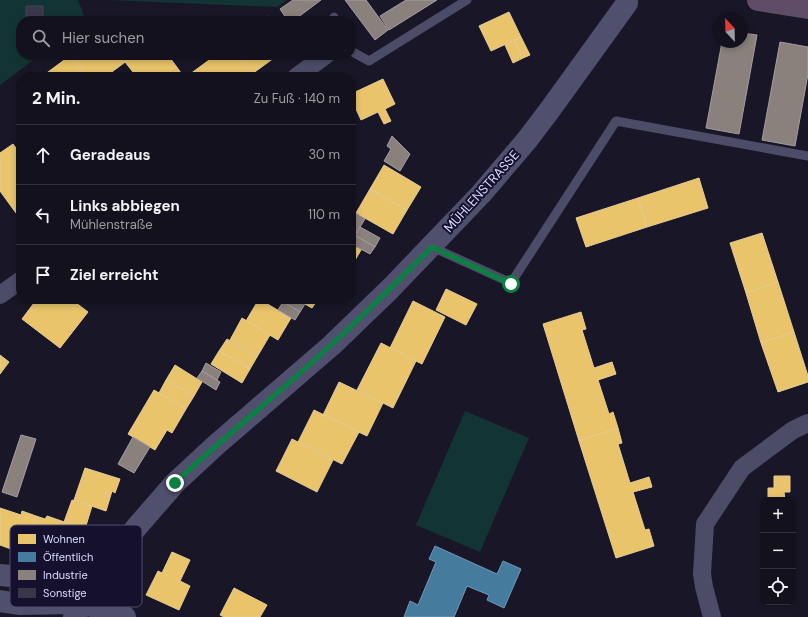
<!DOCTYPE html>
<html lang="de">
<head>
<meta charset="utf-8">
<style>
  :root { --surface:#13111d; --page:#201f2a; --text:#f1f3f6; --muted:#9d9da4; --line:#32313b }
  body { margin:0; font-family:"DM Sans",sans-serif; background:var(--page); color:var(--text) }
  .controls { position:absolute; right:12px; bottom:12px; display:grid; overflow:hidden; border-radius:8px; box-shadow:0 2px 6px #0003 }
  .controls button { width:36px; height:36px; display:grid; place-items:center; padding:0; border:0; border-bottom:1px solid var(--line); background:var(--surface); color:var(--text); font:20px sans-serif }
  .compass { position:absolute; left:712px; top:12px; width:36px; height:36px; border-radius:50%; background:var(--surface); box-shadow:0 2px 6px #0003; rotate:338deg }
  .stop { position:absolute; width:12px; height:12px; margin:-9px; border:3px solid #0b8043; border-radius:50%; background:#fff }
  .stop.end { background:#0b8043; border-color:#fff; box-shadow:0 1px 4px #0008 }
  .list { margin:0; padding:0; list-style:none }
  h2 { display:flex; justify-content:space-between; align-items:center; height:52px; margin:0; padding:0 16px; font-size:17px }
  h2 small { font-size:13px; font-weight:400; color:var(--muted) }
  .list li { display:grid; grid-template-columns:26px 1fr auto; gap:12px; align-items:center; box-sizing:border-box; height:60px; padding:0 16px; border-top:1px solid var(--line) }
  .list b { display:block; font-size:15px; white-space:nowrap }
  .list p { margin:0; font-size:13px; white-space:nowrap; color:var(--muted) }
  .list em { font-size:13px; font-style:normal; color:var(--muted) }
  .icon { flex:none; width:22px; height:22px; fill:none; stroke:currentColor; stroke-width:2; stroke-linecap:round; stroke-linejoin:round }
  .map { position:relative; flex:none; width:808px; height:617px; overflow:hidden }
  .search { position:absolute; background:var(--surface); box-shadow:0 2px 6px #0003; left:16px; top:16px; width:340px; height:44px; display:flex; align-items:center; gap:10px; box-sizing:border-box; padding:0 14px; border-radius:16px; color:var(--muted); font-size:15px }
  .panel { position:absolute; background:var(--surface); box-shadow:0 2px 6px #0003; left:16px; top:72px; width:340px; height:232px; border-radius:16px }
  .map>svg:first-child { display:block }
</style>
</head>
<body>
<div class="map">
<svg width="808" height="617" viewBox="0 0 808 617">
  <rect width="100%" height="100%" fill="#191727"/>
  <g fill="#133434">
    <polygon points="0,0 78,0 86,21 21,21 21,55 40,55 0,85"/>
    <polygon points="109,0 287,0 277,7"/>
    <polygon points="465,411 529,438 480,552 416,525"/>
  </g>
  <g fill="#e9c46a" stroke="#e6cc97">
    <polygon points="509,12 521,37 491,51 479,26"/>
    <polygon points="269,16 272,21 262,21"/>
    <polygon points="521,37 530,55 523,58 514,40"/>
    <polygon points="514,40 523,58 513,63 505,45"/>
    <polygon points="71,55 87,77 41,77 48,72"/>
    <polygon points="71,55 130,55 132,57 105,77 87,77"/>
    <polygon points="135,55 168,55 184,77 137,77 125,62"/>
    <polygon points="216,55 238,55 252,74 248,77 186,77"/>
    <polygon points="238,55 278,55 252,74"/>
    <polygon points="383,79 395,104 385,109 391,121 384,124 378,112 361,120 351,98 351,94"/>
    <polygon points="13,144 21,155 21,209 16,213 0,191 0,153"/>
    <polygon points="384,165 421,187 407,210 370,189"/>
    <polygon points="699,178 708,208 647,227 638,198"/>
    <polygon points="370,189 407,210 393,234 356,213"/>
    <polygon points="638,198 647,227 586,247 576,218"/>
    <polygon points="762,233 778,282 746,293 730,243"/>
    <polygon points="351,244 361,250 351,267"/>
    <polygon points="778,282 794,332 761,343 746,293"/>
    <polygon points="446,289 477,304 466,325 436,310"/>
    <polygon points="37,299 71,299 88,312 60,348 22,319"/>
    <polygon points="259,299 291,318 278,340 246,321"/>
    <polygon points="296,299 318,299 312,308"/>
    <polygon points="413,301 445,317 422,364 390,348"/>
    <polygon points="581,312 586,329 582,330 594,368 612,362 616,374 598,380 609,414 613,412 618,428 579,441 543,324"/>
    <polygon points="242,318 270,335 257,357 230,340"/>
    <polygon points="794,332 808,376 808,382 778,392 761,343"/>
    <polygon points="227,339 257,357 250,369 219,351"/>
    <polygon points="381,343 416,361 393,408 357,390"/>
    <polygon points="219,351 250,369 242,383 211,364"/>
    <polygon points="0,355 9,362 0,374"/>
    <polygon points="175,365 202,382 194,396 166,380"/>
    <polygon points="166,380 194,396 186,409 159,393"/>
    <polygon points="339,382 383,403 367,436 323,415"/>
    <polygon points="154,390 186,409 172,433 167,430 155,450 128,434"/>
    <polygon points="314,410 359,432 342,464 298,442"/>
    <polygon points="618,428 622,443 618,444 630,483 649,477 652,487 633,492 645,530 649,529 654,546 616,558 579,441"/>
    <polygon points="292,439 333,460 317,492 276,471"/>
    <polygon points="85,468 120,479 115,493 112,491 106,511 74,500"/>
    <polygon points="774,476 790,476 790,492 784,492 785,500 768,500 768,488 774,488"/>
    <polygon points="72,500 92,506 85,529 64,522"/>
    <polygon points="0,508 21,515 22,511 36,516 25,549 15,545 14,550 0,545"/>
    <polygon points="36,516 45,519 47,516 76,526 66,558 41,550 39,554 25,549"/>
    <polygon points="172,552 190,560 180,581 190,586 179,610 146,595 158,571 162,573"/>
    <polygon points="234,588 267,605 260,617 224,617 220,615"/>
  </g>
  <polygon fill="#457b9d" stroke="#7398ba" points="435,546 497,574 503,561 521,569 504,608 487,600 489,595 467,586 454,617 404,617 410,601 418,605 436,562 429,559"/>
  <g fill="#8a817c" stroke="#a49da3">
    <polygon points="293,0 321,0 293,21 288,21 280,9"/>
    <polygon points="345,0 366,0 388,30 375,40"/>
    <polygon points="406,0 437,0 389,30 380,16"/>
    <polygon points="742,33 757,35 739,134 706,128 722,42 742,42"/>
    <polygon points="780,42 808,47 808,74 795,146 762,140"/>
    <polygon points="392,136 410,154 400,171 384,161 391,149 387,146"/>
    <polygon points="351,210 365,219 355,235 351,233"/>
    <polygon points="360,227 380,238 375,247 355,235"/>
    <polygon points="351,233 375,247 370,254 351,244"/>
    <polygon points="285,299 296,299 305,304 300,312 283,302"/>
    <polygon points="283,302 300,312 295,320 278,310"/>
    <polygon points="206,363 221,372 217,380 202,371"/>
    <polygon points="202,371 220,382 216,390 197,378"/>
    <polygon points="21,435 36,439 17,497 2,492"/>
    <polygon points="133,437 150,447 134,473 118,464"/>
  </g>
  <polygon fill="#383648" stroke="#45425a" points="26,6 43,6 43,20 38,20 38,16 26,16"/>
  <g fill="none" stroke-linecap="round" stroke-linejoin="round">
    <g stroke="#4c4c68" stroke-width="9">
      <polyline points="334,17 335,21"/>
      <polyline points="351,51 369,61 467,0"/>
      <polyline points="432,247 511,283 616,121 808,156"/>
    </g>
    <g stroke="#4c4c68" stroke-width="18">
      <polyline points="296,77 326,55"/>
      <polyline points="0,295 21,280"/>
      <polyline points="712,617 704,587 702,574 705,524 742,468 793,430 808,423"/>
    </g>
    <g stroke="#504f6d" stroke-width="22">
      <polyline points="0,575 21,577 83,603 125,617"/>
      <polyline points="0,601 19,604 74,603"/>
      <polyline points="74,617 135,529 175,483 216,445 332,345 391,288 481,194 527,140 549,111 627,3"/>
    </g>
    <polyline stroke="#5f4d68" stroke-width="22" points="758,0 808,8"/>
  </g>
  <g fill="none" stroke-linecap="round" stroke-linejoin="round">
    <path stroke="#0b8043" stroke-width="5" d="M175 483C226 435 281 392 332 344 366 313 399 280 432 247L511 284"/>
  </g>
  <g text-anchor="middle" stroke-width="4" stroke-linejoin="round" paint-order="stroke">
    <g font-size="13" fill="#dfddff" stroke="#14102e">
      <text transform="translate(481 191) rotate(-48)" y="5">MÜHLENSTRASSE</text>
    </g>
  </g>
  <rect x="10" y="525" width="132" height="82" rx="6" fill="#14102e" stroke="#514e6d" stroke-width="1"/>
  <rect x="18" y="534" width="18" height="10" fill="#e9c46a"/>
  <rect x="18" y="552" width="18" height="10" fill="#457b9d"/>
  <rect x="18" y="570" width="18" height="10" fill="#8a817c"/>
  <rect x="18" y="588" width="18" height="10" fill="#383648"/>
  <g font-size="11" fill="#dfddff">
    <text x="43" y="543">Wohnen</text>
    <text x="43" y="561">Öffentlich</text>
    <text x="43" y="579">Industrie</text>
    <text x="43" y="597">Sonstige</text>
  </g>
</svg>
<div class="controls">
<button>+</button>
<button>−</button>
<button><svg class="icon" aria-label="locate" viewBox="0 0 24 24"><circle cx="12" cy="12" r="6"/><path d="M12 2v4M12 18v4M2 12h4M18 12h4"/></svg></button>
</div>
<svg class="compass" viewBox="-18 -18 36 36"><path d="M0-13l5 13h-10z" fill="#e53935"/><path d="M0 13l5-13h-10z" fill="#9d9da4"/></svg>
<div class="stop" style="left:511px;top:284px"></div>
<div class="stop end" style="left:175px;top:483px"></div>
<div class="search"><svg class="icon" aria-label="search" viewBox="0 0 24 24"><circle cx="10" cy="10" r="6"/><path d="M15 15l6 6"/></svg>Hier suchen</div>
<section class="panel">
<h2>2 Min.<small>Zu Fuß · 140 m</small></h2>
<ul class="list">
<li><svg class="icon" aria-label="ahead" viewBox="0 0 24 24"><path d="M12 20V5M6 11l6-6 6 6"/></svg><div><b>Geradeaus</b></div><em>30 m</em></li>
<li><svg class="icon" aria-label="left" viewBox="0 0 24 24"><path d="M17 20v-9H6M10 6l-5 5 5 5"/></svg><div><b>Links abbiegen</b><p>Mühlenstraße</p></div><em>110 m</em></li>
<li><svg class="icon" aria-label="arrive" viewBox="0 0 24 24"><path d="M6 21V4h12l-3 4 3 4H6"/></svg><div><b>Ziel erreicht</b></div></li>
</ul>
</section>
</div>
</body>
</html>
